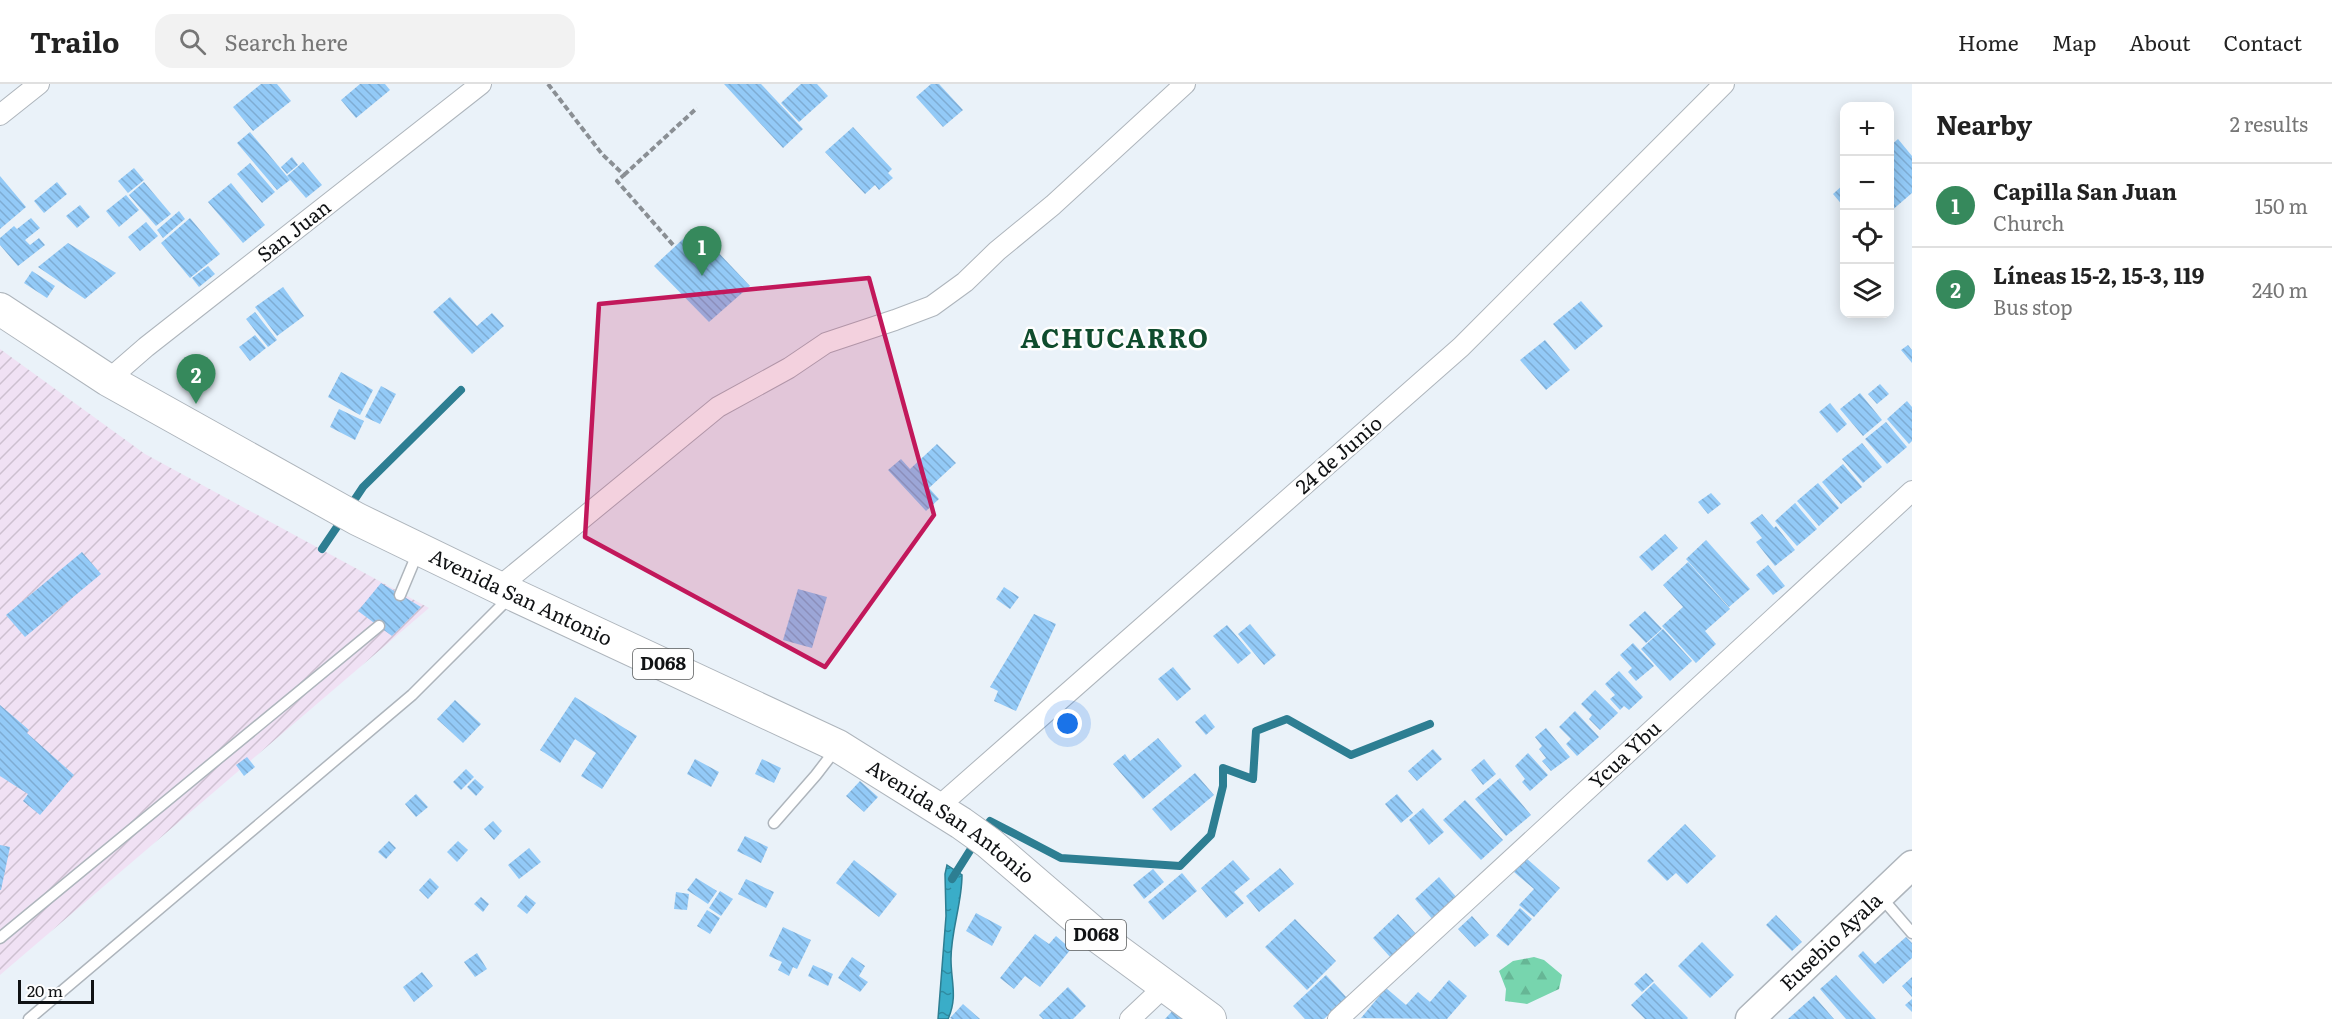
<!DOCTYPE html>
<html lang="en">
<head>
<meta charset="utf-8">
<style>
  :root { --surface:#fff; --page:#f2f2f2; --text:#222; --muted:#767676; --line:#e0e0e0; --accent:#36895c }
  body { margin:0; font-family:Literata,serif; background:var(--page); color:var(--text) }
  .controls { position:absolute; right:18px; top:18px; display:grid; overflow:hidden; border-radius:12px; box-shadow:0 3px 15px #0003 }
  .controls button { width:54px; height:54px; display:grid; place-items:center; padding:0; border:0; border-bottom:2px solid var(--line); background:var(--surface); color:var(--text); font:30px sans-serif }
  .scale { position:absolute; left:18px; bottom:15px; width:76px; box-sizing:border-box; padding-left:6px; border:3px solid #101214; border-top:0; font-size:16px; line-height:21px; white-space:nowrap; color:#101214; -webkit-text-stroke:4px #fefefe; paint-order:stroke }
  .you { position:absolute; left:1068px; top:640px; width:21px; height:21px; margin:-15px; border:4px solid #fff; border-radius:50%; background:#1a73e8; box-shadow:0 0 0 9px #1a73e833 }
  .badge { display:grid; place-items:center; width:39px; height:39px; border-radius:50%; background:var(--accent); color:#fff; font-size:20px; font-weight:700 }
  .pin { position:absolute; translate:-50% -50px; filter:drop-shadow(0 2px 3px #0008) }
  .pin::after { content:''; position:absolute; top:32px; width:21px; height:18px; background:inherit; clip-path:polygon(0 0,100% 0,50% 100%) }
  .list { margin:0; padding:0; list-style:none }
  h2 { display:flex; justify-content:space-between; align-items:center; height:78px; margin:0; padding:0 24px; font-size:26px }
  h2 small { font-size:20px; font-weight:400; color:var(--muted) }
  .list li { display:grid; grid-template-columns:39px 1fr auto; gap:18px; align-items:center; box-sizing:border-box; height:84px; padding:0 24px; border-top:2px solid var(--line) }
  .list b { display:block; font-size:22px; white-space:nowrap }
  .list p { margin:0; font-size:20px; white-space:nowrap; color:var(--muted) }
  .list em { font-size:20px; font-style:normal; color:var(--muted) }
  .icon { flex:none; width:33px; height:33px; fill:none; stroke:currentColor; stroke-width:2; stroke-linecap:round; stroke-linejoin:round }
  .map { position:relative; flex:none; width:1912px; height:935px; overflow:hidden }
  header { display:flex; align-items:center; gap:36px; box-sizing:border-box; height:84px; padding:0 30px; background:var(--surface); border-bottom:2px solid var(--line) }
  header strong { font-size:28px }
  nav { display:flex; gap:33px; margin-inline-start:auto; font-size:21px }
  .search { width:420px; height:54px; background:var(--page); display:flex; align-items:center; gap:15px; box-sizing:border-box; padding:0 21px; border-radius:18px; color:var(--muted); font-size:22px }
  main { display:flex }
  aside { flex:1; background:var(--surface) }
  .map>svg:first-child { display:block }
</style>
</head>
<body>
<header>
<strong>Trailo</strong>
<div class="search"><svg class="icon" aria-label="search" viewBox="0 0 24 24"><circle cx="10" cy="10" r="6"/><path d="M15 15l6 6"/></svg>Search here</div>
<nav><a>Home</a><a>Map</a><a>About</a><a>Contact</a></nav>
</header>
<main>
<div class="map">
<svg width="1912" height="935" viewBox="0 0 1912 935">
  <defs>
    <pattern id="industrial-furrows" width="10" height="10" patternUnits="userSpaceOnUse" patternTransform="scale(1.5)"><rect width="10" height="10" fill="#f0e1f4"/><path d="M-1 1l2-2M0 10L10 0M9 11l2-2" fill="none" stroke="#cdc0d0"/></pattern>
    <pattern id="forest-firs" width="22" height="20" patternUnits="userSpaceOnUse" patternTransform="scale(1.5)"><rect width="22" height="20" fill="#77d5ae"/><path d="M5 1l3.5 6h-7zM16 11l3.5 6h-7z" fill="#66b695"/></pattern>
    <pattern id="water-ripples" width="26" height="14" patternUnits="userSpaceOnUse" patternTransform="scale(1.5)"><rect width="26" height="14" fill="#3aadc8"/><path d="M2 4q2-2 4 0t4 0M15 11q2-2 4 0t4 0" fill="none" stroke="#2f8ba1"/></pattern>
    <pattern id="building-back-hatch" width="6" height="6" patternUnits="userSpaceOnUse" patternTransform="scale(1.5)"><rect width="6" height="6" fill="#93caf7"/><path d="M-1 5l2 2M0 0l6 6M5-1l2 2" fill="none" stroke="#7eacd3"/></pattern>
  </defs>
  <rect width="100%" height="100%" fill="#eaf2f9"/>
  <polygon fill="url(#industrial-furrows)" points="0,265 145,370 429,524 0,891"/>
  <polygon fill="url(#forest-firs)" points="1534,873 1544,876 1562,891 1559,905 1527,920 1505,917 1506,905 1499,887 1513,877"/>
  <path fill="url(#water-ripples)" stroke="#2d7e92" stroke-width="1.5" d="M947 781 962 791C962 820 951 846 951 875 951 898 958 913 948 935H938L946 832 945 790Z"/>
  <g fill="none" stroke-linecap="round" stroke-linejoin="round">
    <g stroke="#2d7e92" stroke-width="8">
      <polyline points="349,424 363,403 461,306"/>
      <polyline points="322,465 343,434"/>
      <polyline points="983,747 990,737 1061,774 1180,782 1211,751 1223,702 1223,684 1253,695 1256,647 1287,635 1351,671 1430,640"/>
      <polyline points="952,795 976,757"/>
    </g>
  </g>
  <g fill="url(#building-back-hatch)">
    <polygon points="261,0 277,0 291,17 253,47 233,23"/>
    <polygon points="360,0 385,0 390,6 356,34 341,16"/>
    <polygon points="724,0 761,0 803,45 783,64"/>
    <polygon points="801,0 817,0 828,12 799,38 781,19"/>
    <polygon points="931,0 939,0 963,26 943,43 916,13"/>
    <polygon points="853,43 892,85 888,89 893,94 879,106 875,101 865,110 825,68"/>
    <polygon points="250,48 290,96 277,106 237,59"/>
    <polygon points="1898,55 1912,72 1912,109 1890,128 1890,62"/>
    <polygon points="292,73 298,81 287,90 281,83"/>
    <polygon points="303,78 322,101 306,114 287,92"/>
    <polygon points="250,79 275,108 262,119 237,90"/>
    <polygon points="134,84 144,96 128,109 118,97"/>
    <polygon points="0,92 26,123 0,145"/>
    <polygon points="57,98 67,110 44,129 34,117"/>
    <polygon points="144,98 171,130 156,142 129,111"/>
    <polygon points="231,99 265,141 243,159 208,118"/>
    <polygon points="1844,100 1844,123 1833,110"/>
    <polygon points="126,111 139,126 119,143 106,127"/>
    <polygon points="80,121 90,133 77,144 66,132"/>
    <polygon points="179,127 185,135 163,154 157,146"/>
    <polygon points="31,134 40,144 25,156 30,161 39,154 45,161 18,182 0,161 0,154 14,142 17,145"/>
    <polygon points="190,134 220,170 190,194 161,159"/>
    <polygon points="146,138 158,152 140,167 128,153"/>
    <polygon points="695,144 750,202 709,238 654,182"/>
    <polygon points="68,159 116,189 85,215 38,183"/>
    <polygon points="208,182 215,190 199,203 192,194"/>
    <polygon points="32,187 55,202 47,214 24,199"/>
    <polygon points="283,203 304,232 277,252 255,223"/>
    <polygon points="450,213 477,242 492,229 504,242 472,270 433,228"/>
    <polygon points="1581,217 1603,242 1575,266 1553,240"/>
    <polygon points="255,228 277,256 268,263 246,235"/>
    <polygon points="255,251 266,264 250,277 239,263"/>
    <polygon points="1545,256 1570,286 1546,306 1520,276"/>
    <polygon points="1908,261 1912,266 1912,279 1901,266"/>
    <polygon points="341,288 373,306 360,331 328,313"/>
    <polygon points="1880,300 1889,310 1877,320 1868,310"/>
    <polygon points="381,302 396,310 380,340 365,333"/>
    <polygon points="1860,309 1882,336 1863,352 1840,325"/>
    <polygon points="1907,317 1912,323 1912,357 1909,360 1887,335"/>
    <polygon points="1830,319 1847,340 1837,349 1819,328"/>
    <polygon points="339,325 364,337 355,356 330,343"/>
    <polygon points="1886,338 1907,363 1887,380 1865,355"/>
    <polygon points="1862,359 1882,383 1863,399 1842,375"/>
    <polygon points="937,360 956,379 929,404 939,415 926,427 888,386 901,375 910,385"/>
    <polygon points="1843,380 1862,403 1841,420 1822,398"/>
    <polygon points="1818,399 1839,424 1819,442 1797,417"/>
    <polygon points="1711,409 1721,420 1708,430 1698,418"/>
    <polygon points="1795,419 1817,445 1797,462 1775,437"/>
    <polygon points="1762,430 1774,444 1776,442 1795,466 1775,482 1756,458 1762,454 1750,439"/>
    <polygon points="1665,450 1678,464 1652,487 1639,473"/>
    <polygon points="1706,456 1750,505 1729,523 1686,475"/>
    <polygon points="82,468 101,490 25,553 6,531"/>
    <polygon points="1688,478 1730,525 1705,547 1716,560 1696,579 1662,542 1683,523 1663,501"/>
    <polygon points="1768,481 1785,502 1773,511 1756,491"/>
    <polygon points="381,499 421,523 392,552 358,527"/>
    <polygon points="1004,503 1019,513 1010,525 996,515"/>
    <polygon points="798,505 827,513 812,564 783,556"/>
    <polygon points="1645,527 1662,545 1646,559 1629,541"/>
    <polygon points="1034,530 1056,540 1016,627 994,617 998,607 990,603"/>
    <polygon points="1250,540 1276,571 1264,581 1238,550"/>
    <polygon points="1227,541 1251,569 1238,580 1213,552"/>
    <polygon points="1663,545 1692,577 1670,597 1641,565"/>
    <polygon points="1633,559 1654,582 1636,597 1628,588 1632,584 1620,571"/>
    <polygon points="1173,583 1191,605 1177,617 1158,595"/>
    <polygon points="1619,587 1643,613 1629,626 1624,622 1620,626 1610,615 1615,611 1605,600"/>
    <polygon points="1595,606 1618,629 1600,646 1589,635 1592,631 1581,620"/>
    <polygon points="575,613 637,652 602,705 581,692 596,669 575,655 560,679 540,666"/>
    <polygon points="455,616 481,640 463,659 437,635"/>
    <polygon points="0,621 29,646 27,649 74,691 40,731 23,717 28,710 0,692"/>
    <polygon points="1575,627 1599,653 1577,672 1566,660 1571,655 1559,643"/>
    <polygon points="1205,630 1215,643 1206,651 1195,638"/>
    <polygon points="1546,644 1570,673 1551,687 1542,677 1546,674 1539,665 1542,662 1535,653"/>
    <polygon points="1158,654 1182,682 1143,715 1113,680 1125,670 1130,677"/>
    <polygon points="1433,665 1442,675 1417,697 1408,687"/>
    <polygon points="1528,669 1548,691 1530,707 1522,698 1525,695 1515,682"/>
    <polygon points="247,673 255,683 244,692 236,681"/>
    <polygon points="695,675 719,688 711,703 687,690"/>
    <polygon points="762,675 781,684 774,699 755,690"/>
    <polygon points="1484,675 1496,690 1483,701 1471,686"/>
    <polygon points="466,685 474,693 461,706 453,698"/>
    <polygon points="1195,689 1214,711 1171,747 1152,725"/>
    <polygon points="1500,694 1531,731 1506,752 1475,715"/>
    <polygon points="475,695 484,703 476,712 467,703"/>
    <polygon points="860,697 878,713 864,728 846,712"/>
    <polygon points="416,710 428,723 416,733 405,720"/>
    <polygon points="1397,710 1413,729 1401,739 1385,720"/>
    <polygon points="1465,716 1503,756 1481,776 1443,736"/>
    <polygon points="1423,724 1444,748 1429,761 1409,736"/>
    <polygon points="493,737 502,747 494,756 484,745"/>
    <polygon points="1685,740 1716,772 1687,800 1676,789 1667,797 1647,777"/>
    <polygon points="745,752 768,763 761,779 737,767"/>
    <polygon points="389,757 396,764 386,775 378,768"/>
    <polygon points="458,757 468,766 457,778 447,768"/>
    <polygon points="0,761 10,763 1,806 0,806"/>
    <polygon points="529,764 541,778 519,795 508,781"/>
    <polygon points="1526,774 1560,804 1534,833 1519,821 1534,805 1514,788"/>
    <polygon points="854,776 897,810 879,833 836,799"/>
    <polygon points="1233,776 1250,795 1234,808 1244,819 1226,834 1201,804"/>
    <polygon points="1280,784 1294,800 1259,828 1246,812"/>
    <polygon points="1153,785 1164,798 1144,815 1133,801"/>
    <polygon points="1182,789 1197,807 1163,836 1148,818"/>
    <polygon points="1439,793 1458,815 1434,837 1415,815"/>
    <polygon points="430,794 439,803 428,815 419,806"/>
    <polygon points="696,794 717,807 708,820 687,806"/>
    <polygon points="746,795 774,808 766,824 738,810"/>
    <polygon points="720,807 733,815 721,832 709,824"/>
    <polygon points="676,808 689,810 687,826 674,825"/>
    <polygon points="526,811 536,819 527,830 517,822"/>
    <polygon points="481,813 489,820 483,828 474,820"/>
    <polygon points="1520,824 1532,835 1508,862 1496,852"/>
    <polygon points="707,826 720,834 710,850 697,842"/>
    <polygon points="976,829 1002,843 992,862 966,847"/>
    <polygon points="1398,830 1417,851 1391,874 1373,854"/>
    <polygon points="1776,831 1802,858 1792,867 1766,841"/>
    <polygon points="1472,832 1489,851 1475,863 1458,845"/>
    <polygon points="1295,835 1336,877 1307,906 1265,863"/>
    <polygon points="783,843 811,856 797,885 793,883 789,892 778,886 782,878 769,872"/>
    <polygon points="1035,850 1049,860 1056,852 1071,865 1040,903 1025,892 1014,905 1000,894"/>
    <polygon points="1906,853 1912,859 1912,874 1883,900 1858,872 1863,867 1875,880"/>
    <polygon points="1702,858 1734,891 1710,914 1678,882"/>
    <polygon points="477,869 487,885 475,893 464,878"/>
    <polygon points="852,873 865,882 859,892 868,898 860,908 838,894"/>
    <polygon points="813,881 833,890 828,902 808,892"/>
    <polygon points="422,888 433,902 414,918 403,903"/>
    <polygon points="1646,889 1654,897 1642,908 1634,900"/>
    <polygon points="1326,891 1347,914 1324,935 1305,935 1293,922"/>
    <polygon points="1836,891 1876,935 1846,935 1820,905"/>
    <polygon points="1912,893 1912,913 1902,902"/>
    <polygon points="1449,896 1467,912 1447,935 1361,934 1386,904 1406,921 1418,908 1430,918"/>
    <polygon points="1654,899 1688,934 1687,935 1645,935 1631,921"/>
    <polygon points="1068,903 1086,922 1073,935 1043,935 1039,931"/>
    <polygon points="1814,912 1834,935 1788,935"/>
    <polygon points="1912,915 1912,928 1905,921"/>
    <polygon points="963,920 980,935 952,935 950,934"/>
    <polygon points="1175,924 1188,935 1165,935"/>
  </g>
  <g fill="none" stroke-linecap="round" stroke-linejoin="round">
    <g stroke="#aeb5bc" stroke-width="13">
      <g id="service">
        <polyline points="400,511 418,468"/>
        <polyline points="774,739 816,691 836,665"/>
        <polyline points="1881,813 1912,849"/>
        <polyline points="0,854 379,542"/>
        <polyline points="29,935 412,611 511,512"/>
      </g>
    </g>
    <g stroke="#aeb5bc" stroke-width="22">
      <g id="minor">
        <polyline points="0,31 39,0"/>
        <polyline points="108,296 146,263 481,0"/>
        <polyline points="499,503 718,323 789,284 826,259 895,236 932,222 965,198 997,167 1053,121 1185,0"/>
        <polyline points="937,724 1461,263 1724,0"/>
        <polyline points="1130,935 1165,902"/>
        <polyline points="1338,935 1912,407"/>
      </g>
    </g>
    <g stroke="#aeb5bc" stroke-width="31">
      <g id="secondary">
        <path id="s1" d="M1750 935 1912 781"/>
      </g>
    </g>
    <g stroke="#aeb5bc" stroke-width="34">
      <g id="primary">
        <path id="s2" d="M0 225 108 296 357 435 512 510 838 662 961 739 989 759 1096 851 1210 935"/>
      </g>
    </g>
    <g stroke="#8a8f94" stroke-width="4" stroke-dasharray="6 3" stroke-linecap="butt">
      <polyline points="548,0 602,70 624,91 617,97 674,162"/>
      <polyline points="624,91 697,24"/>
    </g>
    <use href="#service" stroke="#fff" stroke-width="10"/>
    <use href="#minor" stroke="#fff" stroke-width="20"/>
    <use href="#secondary" stroke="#fff" stroke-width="28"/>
    <use href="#primary" stroke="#fff" stroke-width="32"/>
  </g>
  <path fill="#c2185b" fill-opacity="0.2" stroke="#c2185b" stroke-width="4.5" stroke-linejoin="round" d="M869 194 934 431 825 583 585 453 599 220Z"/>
  <g text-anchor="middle" stroke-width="5" stroke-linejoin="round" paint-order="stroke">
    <g fill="#fefefe" stroke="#57595a" stroke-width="1.5">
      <rect x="633" y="565" width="60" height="30" rx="4.5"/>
      <rect x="1066" y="836" width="60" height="30" rx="4.5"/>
    </g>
    <g font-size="18" font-weight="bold" fill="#101214">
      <text x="663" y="586">D068</text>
      <text x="1096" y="857">D068</text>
    </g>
    <g font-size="20" fill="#101214" stroke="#fefefe">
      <text transform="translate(294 147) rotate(-38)" y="7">San Juan</text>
      <text transform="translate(1339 371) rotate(-41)" y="7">24 de Junio</text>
      <text dy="7" stroke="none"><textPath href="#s2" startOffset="596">Avenida San Antonio</textPath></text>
      <text transform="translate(1625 671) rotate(-43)" y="7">Ycua Ybu</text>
      <text dy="7" stroke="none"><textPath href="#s2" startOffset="1082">Avenida San Antonio</textPath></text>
      <text dy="7" stroke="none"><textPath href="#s1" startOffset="112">Eusebio Ayala</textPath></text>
    </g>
    <g font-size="26" font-weight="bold" letter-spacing="1.5" fill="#0f4c2d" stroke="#fefefe">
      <text x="1115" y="264">ACHUCARRO</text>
    </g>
  </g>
</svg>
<div class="controls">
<button>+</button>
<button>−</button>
<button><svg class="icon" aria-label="locate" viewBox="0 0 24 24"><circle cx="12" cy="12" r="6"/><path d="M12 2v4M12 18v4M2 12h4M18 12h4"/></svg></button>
<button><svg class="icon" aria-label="layers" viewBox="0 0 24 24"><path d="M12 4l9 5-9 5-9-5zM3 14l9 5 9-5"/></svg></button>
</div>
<div class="scale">20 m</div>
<div class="you"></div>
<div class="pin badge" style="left:702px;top:192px">1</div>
<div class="pin badge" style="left:196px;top:320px">2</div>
</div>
<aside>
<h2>Nearby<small>2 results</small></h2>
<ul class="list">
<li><span class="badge">1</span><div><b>Capilla San Juan</b><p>Church</p></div><em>150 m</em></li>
<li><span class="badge">2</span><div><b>Líneas 15-2, 15-3, 119</b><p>Bus stop</p></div><em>240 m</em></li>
</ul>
</aside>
</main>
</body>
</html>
